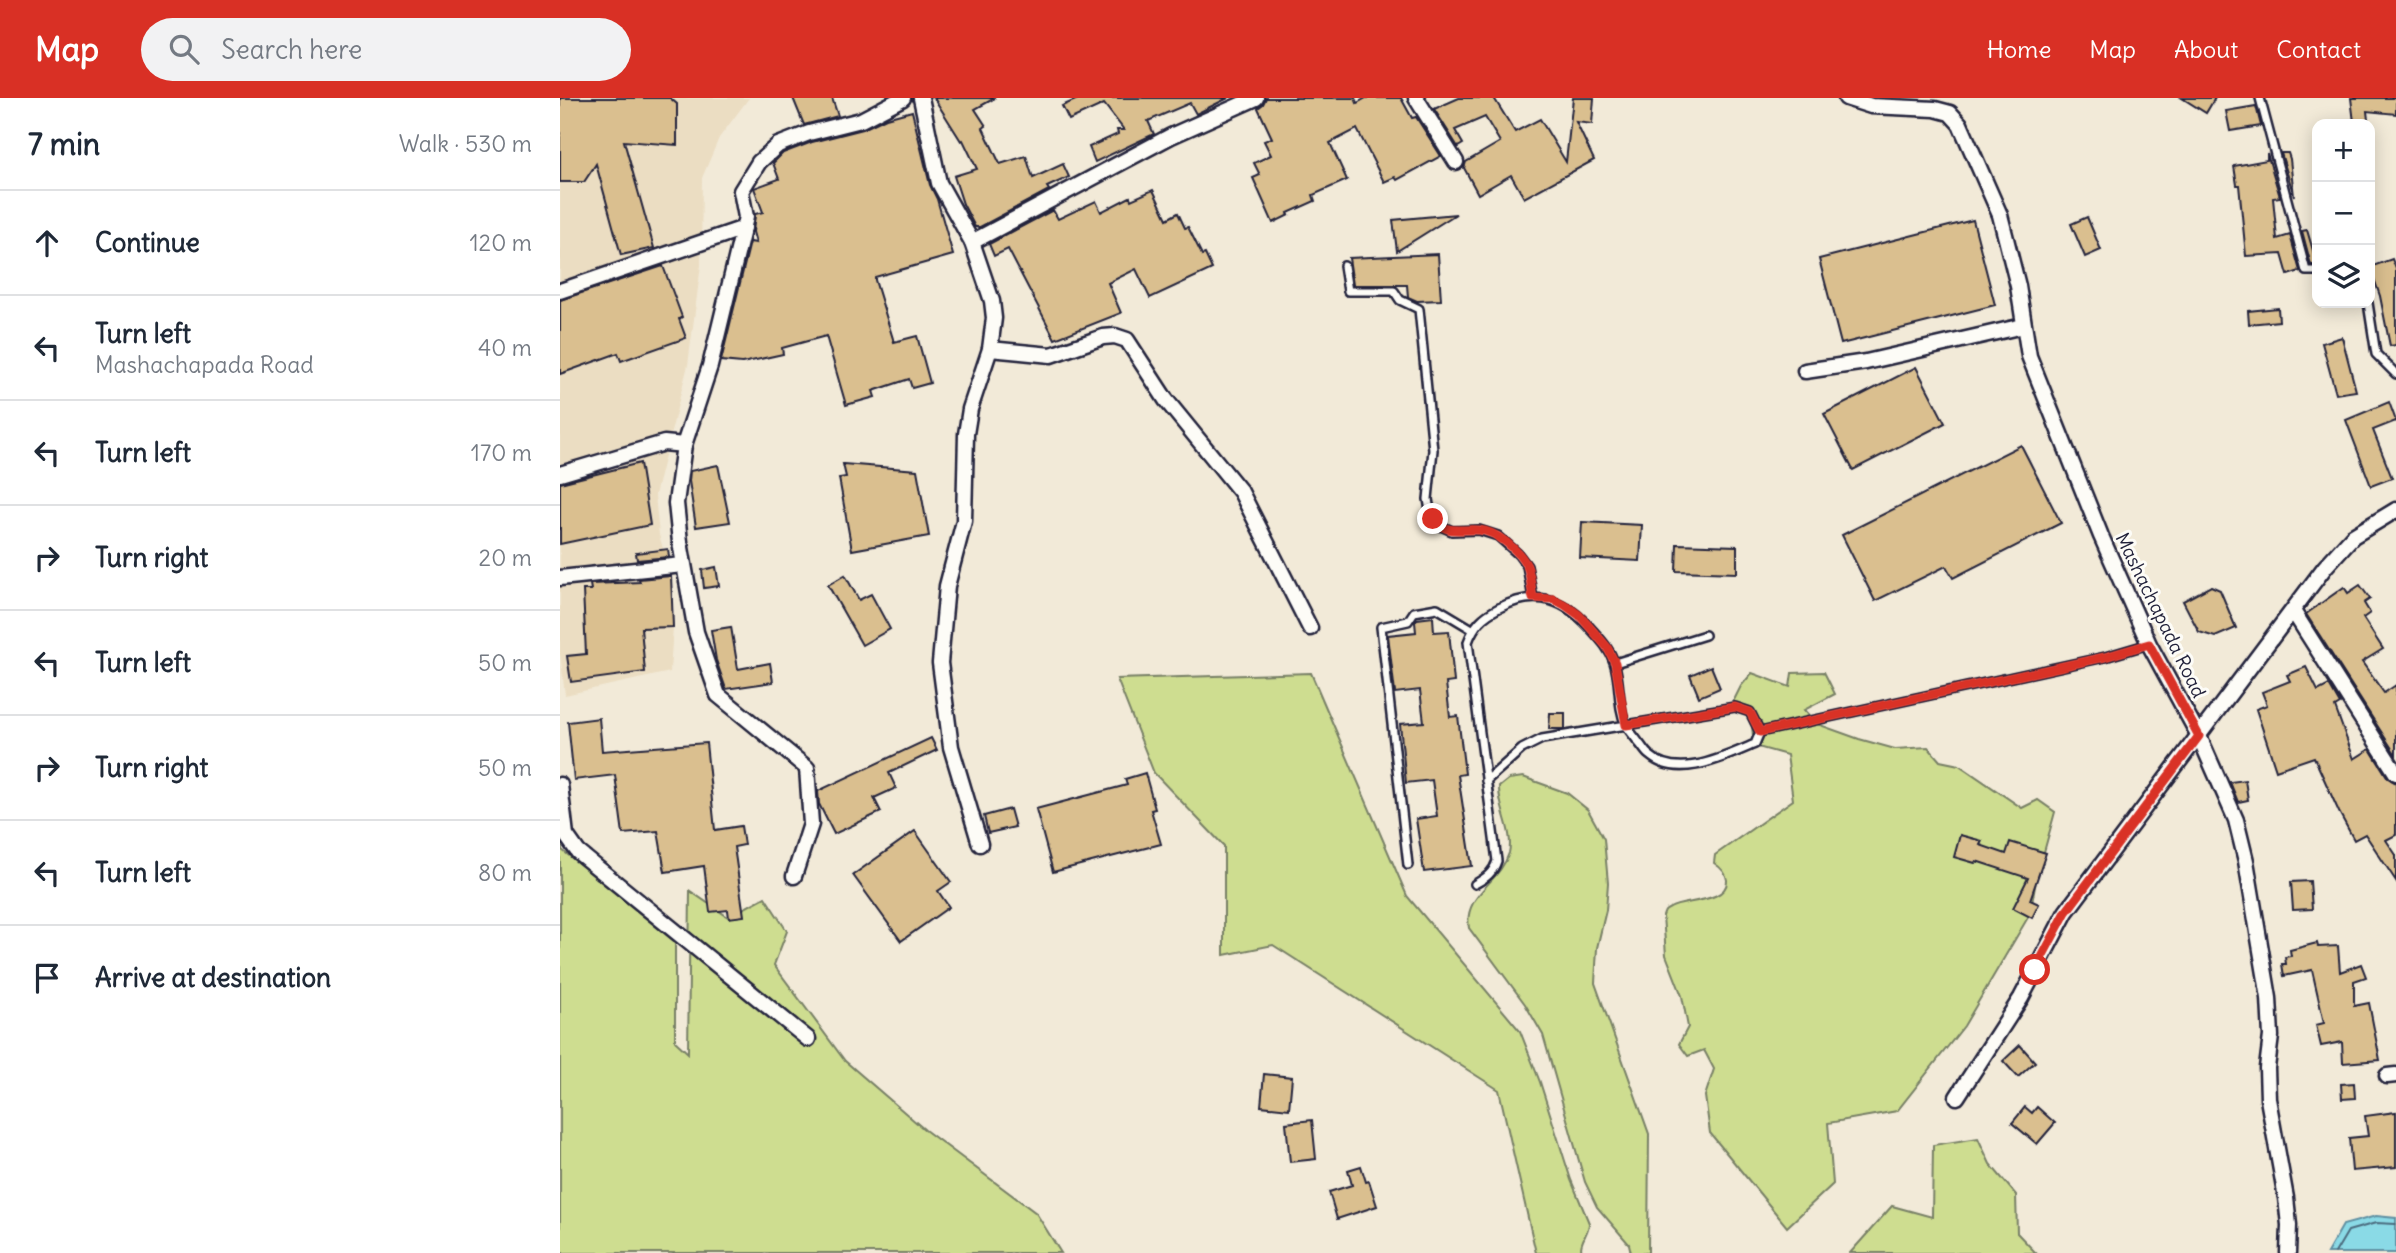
<!DOCTYPE html>
<html lang="en">
<head>
<meta charset="utf-8">
<style>
  :root { --surface:#fff; --page:#f2f2f3; --text:#1f2937; --muted:#747a83; --line:#e0e1e3; --accent:#d93025 }
  body { margin:0; font-family:Delius,sans-serif; background:var(--page); color:var(--text) }
  .controls { position:absolute; right:21px; top:21px; display:grid; overflow:hidden; border-radius:14px; box-shadow:0 4px 18px #0003 }
  .controls button { width:63px; height:63px; display:grid; place-items:center; padding:0; border:0; border-bottom:2px solid var(--line); background:var(--surface); color:var(--text); font:35px sans-serif }
  .stop { position:absolute; width:21px; height:21px; margin:-16px; border:5px solid #d93025; border-radius:50%; background:#fff }
  .stop.end { background:#d93025; border-color:#fff; box-shadow:0 2px 7px #0008 }
  .list { margin:0; padding:0; list-style:none }
  h2 { display:flex; justify-content:space-between; align-items:center; height:91px; margin:0; padding:0 28px; font-size:30px }
  h2 small { font-size:23px; font-weight:400; color:var(--muted) }
  .list li { display:grid; grid-template-columns:46px 1fr auto; gap:21px; align-items:center; box-sizing:border-box; height:105px; padding:0 28px; border-top:2px solid var(--line) }
  .list b { display:block; font-size:26px; white-space:nowrap }
  .list p { margin:0; font-size:23px; white-space:nowrap; color:var(--muted) }
  .list em { font-size:23px; font-style:normal; color:var(--muted) }
  .icon { flex:none; width:38px; height:38px; fill:none; stroke:currentColor; stroke-width:2; stroke-linecap:round; stroke-linejoin:round }
  .map { position:relative; flex:none; width:1836px; height:1155px; overflow:hidden }
  header { display:flex; align-items:center; gap:42px; box-sizing:border-box; height:98px; padding:0 35px; background:var(--accent); color:#fff }
  header strong { font-size:33px }
  nav { display:flex; gap:38px; margin-inline-start:auto; font-size:24px }
  .search { width:490px; height:63px; background:var(--page); display:flex; align-items:center; gap:18px; box-sizing:border-box; padding:0 24px; border-radius:38px; color:var(--muted); font-size:26px }
  main { display:flex }
  aside { flex:1; background:var(--surface) }
  .map>svg:first-child { display:block }
</style>
</head>
<body>
<header>
<strong>Map</strong>
<div class="search"><svg class="icon" aria-label="search" viewBox="0 0 24 24"><circle cx="10" cy="10" r="6"/><path d="M15 15l6 6"/></svg>Search here</div>
<nav><a>Home</a><a>Map</a><a>About</a><a>Contact</a></nav>
</header>
<main>
<aside>
<h2>7 min<small>Walk · 530 m</small></h2>
<ul class="list">
<li><svg class="icon" aria-label="ahead" viewBox="0 0 24 24"><path d="M12 20V5M6 11l6-6 6 6"/></svg><div><b>Continue</b></div><em>120 m</em></li>
<li><svg class="icon" aria-label="left" viewBox="0 0 24 24"><path d="M17 20v-9H6M10 6l-5 5 5 5"/></svg><div><b>Turn left</b><p>Mashachapada Road</p></div><em>40 m</em></li>
<li><svg class="icon" aria-label="left" viewBox="0 0 24 24"><path d="M17 20v-9H6M10 6l-5 5 5 5"/></svg><div><b>Turn left</b></div><em>170 m</em></li>
<li><svg class="icon" aria-label="right" viewBox="0 0 24 24"><path d="M7 20v-9h11M14 6l5 5-5 5"/></svg><div><b>Turn right</b></div><em>20 m</em></li>
<li><svg class="icon" aria-label="left" viewBox="0 0 24 24"><path d="M17 20v-9H6M10 6l-5 5 5 5"/></svg><div><b>Turn left</b></div><em>50 m</em></li>
<li><svg class="icon" aria-label="right" viewBox="0 0 24 24"><path d="M7 20v-9h11M14 6l5 5-5 5"/></svg><div><b>Turn right</b></div><em>50 m</em></li>
<li><svg class="icon" aria-label="left" viewBox="0 0 24 24"><path d="M17 20v-9H6M10 6l-5 5 5 5"/></svg><div><b>Turn left</b></div><em>80 m</em></li>
<li><svg class="icon" aria-label="arrive" viewBox="0 0 24 24"><path d="M6 21V4h12l-3 4 3 4H6"/></svg><div><b>Arrive at destination</b></div></li>
</ul>
</aside>
<div class="map">
<svg width="1836" height="1155" viewBox="0 0 1836 1155">
  <rect width="100%" height="100%" fill="#f2ead8"/>
  <filter id="ink" filterUnits="userSpaceOnUse"><feTurbulence type="fractalNoise" baseFrequency=".0143" numOctaves="2"/><feDisplacementMap in="SourceGraphic" scale="14" xChannelSelector="R" yChannelSelector="G"/><feConvolveMatrix kernelMatrix="1 2 1 2 8 2 1 2 1" color-interpolation-filters="sRGB"/></filter>
  <g filter="url(#ink)">
    <polygon fill="#ebddc2" points="0,0 189,0 159,40 142,80 141,167 128,267 95,397 99,437 111,477 113,529 110,574 5,597 0,555"/>
    <g fill="#cedd90" stroke="#788066" stroke-width="2">
      <path d="M1264 574 1275 596 1244 612 1257 626 1299 641 1335 651 1368 649 1380 663 1399 667 1462 710 1478 702 1495 714 1476 783 1470 816 1404 928 1337 1013 1268 1025 1273 1086 1227 1129 1150 1035 1145 998 1154 971 1144 952 1128 958 1119 946 1128 929 1122 898 1106 857 1103 818C1105 813 1104 813 1110 810 1123 802 1168 805 1167 782 1166 774 1160 769 1154 765L1155 757 1233 702 1227 657 1194 648 1191 618 1170 610 1181 588 1192 575 1230 589 1232 575Z"/>
      <path d="M751 575 847 798 960 933 980 984 1011 1082 1029 1125C1029 1136 1018 1144 1022 1155H976L939 992 713 847 664 857V748L594 675 557 581Z"/>
      <path d="M963 679 1007 695 1028 712 1044 741 1048 785 1046 812 1037 850 1035 885 1089 1036 1088 1155H1071L1069 1146 1037 1109 1025 1084 983 937 965 906 909 830C903 797 940 784 949 755 954 734 938 710 939 689L949 681Z"/>
      <polygon points="0,736 2,752 115,844 115,943 128,955 130,793 168,819 205,799 227,833 214,867 285,963 365,1032 476,1115 501,1155 0,1155"/>
      <polygon points="1418,1040 1430,1066 1456,1097 1457,1135 1476,1155 1290,1155 1332,1108 1372,1119 1373,1047"/>
    </g>
    <polygon fill="#8adae6" stroke="#6090a2" stroke-width="2" points="1816,1118 1836,1120 1836,1155 1767,1155 1783,1127"/>
    <g fill="none" stroke-linecap="round" stroke-linejoin="round">
      <polyline stroke="#4c6c7f" stroke-width="2" points="1775,1155 1788,1133 1816,1125 1836,1126"/>
    </g>
    <g fill="#dabf8f" stroke="#22223b" stroke-width="2">
      <polygon points="0,0 110,0 117,6 117,47 64,43 94,150 61,157 36,66 24,84 0,84"/>
      <polygon points="233,0 272,0 278,18 244,27"/>
      <polygon points="374,0 435,0 415,11 426,28 423,30 440,66 466,58 473,80 503,66 509,79 487,89 489,92 420,129 415,129 403,106 394,78 417,71 403,42 401,43"/>
      <polygon points="520,0 668,0 636,16 630,5 588,23 594,36 535,64 529,49 558,36 557,32 564,32 544,6 509,22 502,8"/>
      <polygon points="706,0 795,0 797,5 806,0 841,0 852,20 856,19 881,58 837,82 835,79 824,84 797,31 770,45 787,82 753,97 755,103 728,115 729,117 713,125 693,80 700,77 694,65 711,57 704,43 712,40 698,10 703,6"/>
      <polygon points="899,0 934,0 955,34 980,21 1006,64 1013,0 1034,0 1032,26 1016,24 1034,62 964,100 951,77 918,96 904,70 906,64 940,44 925,19 895,32 903,46 898,49 874,11"/>
      <polygon points="1622,0 1655,0 1646,15"/>
      <polygon points="1791,0 1836,0 1836,16 1807,13 1808,22 1794,24"/>
      <polygon points="1696,8 1701,28 1670,33 1666,13"/>
      <polygon points="352,13 370,87 377,101 393,157 315,179 315,182 334,244 357,238 370,285 352,290 349,281 313,293 315,299 286,307 266,238 222,250 223,256 182,265 161,263 190,144 196,145 193,134 195,116 203,114 194,90 219,81 213,65 223,55 252,44 303,31 326,20"/>
      <polygon points="1707,55 1720,99 1713,100 1717,141 1730,137 1740,173 1728,177 1722,156 1686,158 1679,87 1677,87 1674,68 1707,62"/>
      <polygon points="1721,55 1728,55 1730,61 1734,98"/>
      <polygon points="593,92 607,121 618,115 625,130 628,129 642,157 645,156 652,171 590,200 576,171 548,185 561,215 495,241 448,151 434,158 429,146 493,112 498,121 536,103 541,114 570,99 571,102"/>
      <polygon points="896,116 837,153 833,122"/>
      <polygon points="1527,119 1541,152 1525,159 1511,126"/>
      <polygon points="1413,122 1435,207 1281,246 1259,161"/>
      <polygon points="1747,132 1757,166 1757,167 1751,167 1742,133"/>
      <polygon points="878,156 881,202 857,203 848,199 847,187 793,187 789,160"/>
      <polygon points="1832,161 1836,171 1836,247 1830,248 1820,198 1810,169"/>
      <polygon points="103,168 122,219 119,221 126,240 61,263 58,255 0,276 0,202"/>
      <polygon points="1718,210 1719,223 1689,226 1688,213"/>
      <polygon points="1782,239 1796,293 1776,296 1762,245"/>
      <polygon points="1356,269 1385,325 1293,372 1264,316"/>
      <polygon points="1829,304 1836,323 1813,332 1832,380 1811,388 1786,322"/>
      <polygon points="1461,347 1501,425 1393,480 1386,468 1315,503 1282,437"/>
      <polygon points="80,365 90,427 0,446 0,385"/>
      <polygon points="283,366 357,372 369,438 292,452 279,380 286,379"/>
      <polygon points="158,367 170,424 136,429 129,383 130,373"/>
      <polygon points="1022,424 1082,427 1080,463 1020,460"/>
      <polygon points="1117,446 1177,448 1177,475 1116,473"/>
      <polygon points="108,451 109,459 77,462 76,455"/>
      <polygon points="156,469 159,488 144,490 142,472"/>
      <polygon points="285,477 299,502 311,496 330,531 302,547 268,487"/>
      <polygon points="111,478 113,529 81,530 85,574 11,584 7,558 26,556 23,492 31,492 30,486 80,484 79,481"/>
      <polygon points="1800,487 1810,501 1804,505 1810,515 1803,520 1823,551 1802,564 1824,595 1836,587 1836,657 1746,516 1784,489 1788,495"/>
      <polygon points="1651,488 1660,492 1676,530 1655,539 1639,534 1623,503"/>
      <polygon points="873,519 874,534 889,533 894,584 886,585 890,619 898,618 905,676 898,677 912,768 864,774 856,721 877,718 872,682 846,685 840,626 864,624 860,592 835,595 828,537 856,534 855,524 857,521"/>
      <polygon points="171,529 178,571 210,565 213,584 166,591 156,562 151,532"/>
      <polygon points="1151,568 1160,590 1139,599 1130,577"/>
      <polygon points="1746,569 1758,593 1769,587 1780,606 1775,609 1794,661 1810,651 1828,680 1836,685 1836,737 1826,742 1836,757 1836,783 1805,736 1794,742 1779,714 1754,659 1716,672 1696,611 1707,607 1702,594 1730,583 1727,577"/>
      <polygon points="990,615 1005,615 1005,631 989,631"/>
      <polygon points="39,620 42,653 146,645 155,732 181,728 184,747 174,749 184,818 169,820 168,812 150,814 144,768 105,774 98,733 63,736 55,677 14,682 8,624"/>
      <polygon points="371,640 377,652 329,675 336,690 314,700 321,714 274,736 259,706 258,693"/>
      <polygon points="585,675 595,711 591,712 601,746 493,774 476,711 567,687 565,681"/>
      <polygon points="1685,682 1688,702 1678,704 1670,684"/>
      <polygon points="450,711 455,729 428,735 424,718"/>
      <polygon points="355,733 391,784 378,793 389,809 341,843 293,777"/>
      <polygon points="1400,737 1422,743 1420,747 1446,756 1450,744 1486,755 1470,802 1479,806 1472,820 1453,810 1468,780 1416,763 1415,765 1394,759"/>
      <polygon points="1750,783 1752,811 1733,812 1731,784"/>
      <polygon points="1757,845 1758,849 1778,848 1780,874 1801,866 1806,879 1794,883 1794,908 1809,905 1820,962 1783,965 1782,944 1761,948 1756,927 1764,925 1752,872 1724,878 1722,866 1726,866 1725,859 1731,858 1730,852"/>
      <polygon points="1460,947 1475,964 1458,979 1443,963"/>
      <polygon points="704,976 732,979 729,1011 701,1008"/>
      <polygon points="1794,985 1795,1000 1782,1001 1781,986"/>
      <polygon points="1465,1009 1472,1015 1477,1009 1495,1025 1477,1046 1452,1025"/>
      <polygon points="1836,1014 1836,1069 1792,1073 1789,1040 1808,1038 1805,1018"/>
      <polygon points="752,1022 756,1061 730,1064 726,1025"/>
      <polygon points="801,1068 806,1084 809,1083 817,1108 777,1121 769,1094 792,1087 788,1072"/>
    </g>
    <g fill="none" stroke-linecap="round" stroke-linejoin="round">
      <g stroke="#22223b" stroke-width="12">
        <g id="lane">
          <polyline points="1700,0 1746,173 1757,173"/>
          <polyline points="784,168 788,193 834,193 840,202 859,211 873,352 868,401 870,413 881,428 892,433 919,432 938,438 958,456 967,468 973,500"/>
          <polyline points="1808,205 1816,256 1836,276"/>
          <polyline points="1055,565 1145,537"/>
          <polyline points="1200,634 1545,559 1589,546"/>
          <polyline points="848,767 821,529 848,523 854,514 877,510 912,531"/>
          <path d="M915 786C926 780 933 775 937 763L908 544C914 527 923 518 939 510 978 490 1006 502 1033 533 1042 543 1050 552 1054 564 1061 584 1057 608 1066 627 1069 633 1075 639 1079 645 1082 648 1085 654 1089 657 1118 683 1166 658 1195 646L1200 634 1190 614 1175 609 982 641 962 651 926 683"/>
        </g>
      </g>
      <g stroke="#22223b" stroke-width="19">
        <g id="street">
          <polyline points="361,0 379,85 412,144 432,203 434,220 430,251 410,311 406,336 404,423 387,488 380,565 391,649 420,746"/>
          <polyline points="856,0 896,64"/>
          <polyline points="1286,0 1311,8 1375,11 1390,15 1400,26 1440,117 1458,188 1469,258 1541,438 1589,546 1639,638 1676,722 1686,763 1709,900 1711,938 1707,970 1708,1001 1726,1100 1729,1127 1728,1155"/>
          <polyline points="412,144 611,38 696,0"/>
          <polyline points="0,193 184,130"/>
          <polyline points="430,251 491,257 543,239 555,238 567,242 606,302 681,394 750,530"/>
          <polyline points="1245,273 1306,264 1463,228"/>
          <polyline points="0,376 104,345 124,347"/>
          <polyline points="0,480 123,467"/>
          <polyline points="1733,513 1836,675"/>
          <polyline points="0,687 6,737 18,754 248,941"/>
          <polyline points="234,778 251,726 247,670 158,597 136,534 120,444 116,405 124,347 150,268 186,119 181,93 199,64 218,47 249,35 301,22 343,0"/>
          <polyline points="1827,978 1836,977"/>
          <polyline points="1397,999 1461,900 1506,814 1765,469 1793,438 1836,412"/>
        </g>
      </g>
      <use href="#lane" stroke="#fdfcf7" stroke-width="7"/>
      <use href="#street" stroke="#fdfcf7" stroke-width="14"/>
    </g>
  </g>
  <g fill="none" stroke-linecap="round" stroke-linejoin="round" filter="url(#ink)">
    <path stroke="#d93025" stroke-width="9" d="M873 421C890 438 898 430 919 432 936 433 959 452 967 468 971 477 971 490 973 500L994 501 1005 507 1019 517 1047 549 1055 565 1066 627 1175 609 1190 614 1200 634 1545 559 1589 546 1639 638 1506 814 1475 872"/>
  </g>
  <g text-anchor="middle" stroke-width="6" stroke-linejoin="round" paint-order="stroke">
    <g font-size="19" fill="#22223b" stroke="#fdfcf7">
      <text transform="translate(1601 517) rotate(64)" y="7">Mashachapada Road</text>
    </g>
  </g>
</svg>
<div class="controls">
<button>+</button>
<button>−</button>
<button><svg class="icon" aria-label="layers" viewBox="0 0 24 24"><path d="M12 4l9 5-9 5-9-5zM3 14l9 5 9-5"/></svg></button>
</div>
<div class="stop" style="left:1475px;top:872px"></div>
<div class="stop end" style="left:873px;top:421px"></div>
</div>
</main>
</body>
</html>
